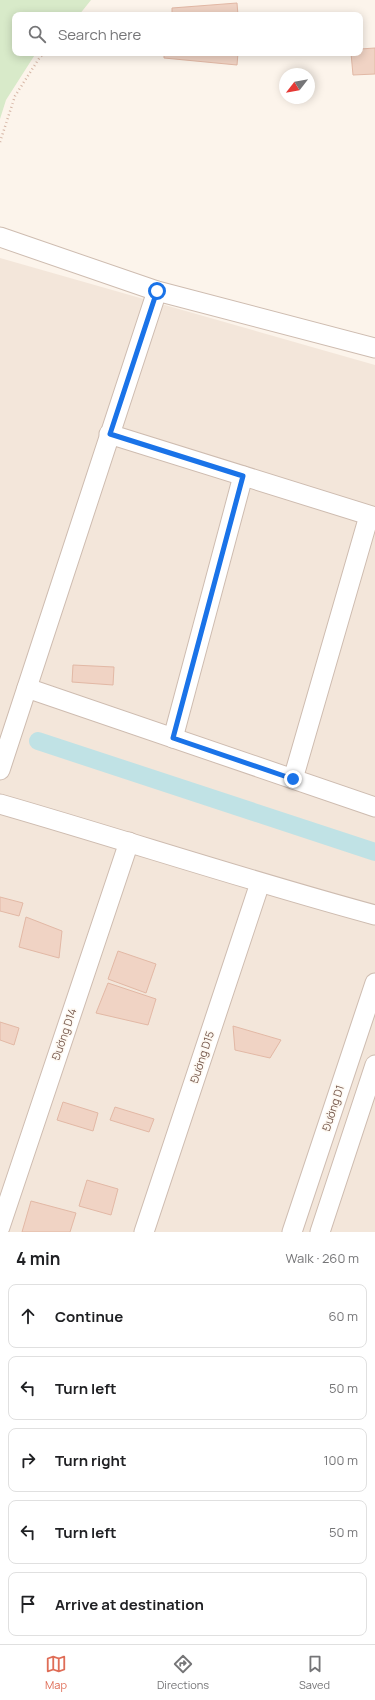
<!DOCTYPE html>
<html lang="en">
<head>
<meta charset="utf-8">
<style>
  :root { --surface:#fff; --page:#f6f6f6; --text:#202124; --muted:#757577; --line:#e0e0e0; --accent:#df6d57 }
  body { margin:0; font-family:Manrope,sans-serif; background:var(--page); color:var(--text) }
  .compass { position:absolute; left:279px; top:68px; width:36px; height:36px; border-radius:50%; background:var(--surface); box-shadow:0 2px 10px #0003; rotate:239deg }
  .stop { position:absolute; width:12px; height:12px; margin:-9px; border:3px solid #1a73e8; border-radius:50%; background:#fff }
  .stop.end { background:#1a73e8; border-color:#fff; box-shadow:0 1px 4px #0008 }
  .list { margin:0; padding:0; list-style:none }
  h2 { display:flex; justify-content:space-between; align-items:center; height:52px; margin:0; padding:0 16px; font-size:17px }
  h2 small { font-size:13px; font-weight:400; color:var(--muted) }
  .list li { display:grid; grid-template-columns:26px 1fr auto; gap:12px; align-items:center; box-sizing:border-box; height:64px; margin:0 8px 8px; padding:0 8px; border:1px solid var(--line); border-radius:8px }
  .list b { display:block; font-size:15px; white-space:nowrap }
  .list em { font-size:13px; font-style:normal; color:var(--muted) }
  .icon { flex:none; width:22px; height:22px; fill:none; stroke:currentColor; stroke-width:2; stroke-linecap:round; stroke-linejoin:round }
  .map { position:relative; flex:none; width:375px; height:1232px; overflow:hidden }
  .search { position:absolute; background:var(--surface); box-shadow:0 2px 10px #0003; left:12px; right:12px; top:12px; height:44px; display:flex; align-items:center; gap:10px; box-sizing:border-box; padding:0 14px; border-radius:8px; color:var(--muted); font-size:15px }
  .sheet { height:412px; background:var(--surface) }
  nav { display:flex; justify-content:space-around; align-items:center; box-sizing:border-box; height:56px; border-top:1px solid var(--line); background:var(--surface); font-size:11px; color:var(--muted) }
  nav a { display:grid; justify-items:center; gap:2px }
  nav .on { color:var(--accent) }
  .map>svg:first-child { display:block }
</style>
</head>
<body>
<div class="map">
<svg width="375" height="1232" viewBox="0 0 375 1232">
  <rect width="100%" height="100%" fill="#fcf4eb"/>
  <polygon fill="#f3e6da" points="0,258 375,365 375,1232 0,1232"/>
  <polygon fill="#d8eac9" points="0,0 91,0 79,15 15,15 15,53 36,53 6,100 0,119"/>
  <g fill="none" stroke-linecap="round" stroke-linejoin="round">
    <polyline stroke="#c0e2e5" stroke-width="18" points="38,741 375,852"/>
  </g>
  <g fill="#f0d3c4" stroke="#e2b8a5">
    <polygon points="237,3 238,15 172,15 172,8"/>
    <polygon points="375,48 375,74 353,75 351,53 360,53 360,49"/>
    <polygon points="164,53 238,53 237,65 164,58"/>
    <polygon points="73,665 114,667 113,685 72,682"/>
    <polygon points="0,897 23,903 19,916 0,911"/>
    <polygon points="26,917 62,931 59,958 19,947"/>
    <polygon points="118,951 156,964 146,993 108,979"/>
    <polygon points="108,983 156,999 148,1025 96,1013"/>
    <polygon points="0,1022 19,1028 14,1045 0,1040"/>
    <polygon points="233,1026 281,1040 270,1058 235,1050"/>
    <polygon points="63,1102 98,1113 93,1131 57,1120"/>
    <polygon points="115,1107 154,1119 149,1132 110,1120"/>
    <polygon points="87,1180 118,1189 111,1215 79,1206"/>
    <polygon points="31,1201 76,1213 70,1232 22,1232"/>
  </g>
  <g fill="none" stroke-linecap="round" stroke-linejoin="round">
    <g stroke="#cebcb0" stroke-width="21">
      <g id="street">
        <polyline points="0,237 157,291 375,348"/>
        <polyline points="109,434 375,517"/>
        <polyline points="27,688 375,807"/>
        <polyline points="173,738 243,476"/>
        <polyline points="0,770 157,291"/>
        <polyline points="293,779 369,516"/>
        <path d="M0 804C125 840 249 881 375 915"/>
        <polyline points="0,1227 129,842"/>
        <polyline points="144,1232 260,883"/>
        <polyline points="292,1232 375,983"/>
        <polyline points="320,1232 375,1065"/>
      </g>
    </g>
    <polyline stroke="#d6b6a6" stroke-width="2.5" stroke-dasharray="1 3" stroke-linecap="butt" points="0,142 15,96 40,57 45,53"/>
    <use href="#street" stroke="#fff" stroke-width="19"/>
  </g>
  <g fill="none" stroke-linecap="round" stroke-linejoin="round">
    <polyline stroke="#1a73e8" stroke-width="5" points="157,291 110,434 243,476 173,738 293,779"/>
  </g>
  <g text-anchor="middle" stroke-width="3" stroke-linejoin="round" paint-order="stroke">
    <g font-size="11" fill="#775a4e" stroke="#fef9f2">
      <text transform="translate(64 1034) rotate(-71)" y="4">Đường D14</text>
      <text transform="translate(202 1057) rotate(-72)" y="4">Đường D15</text>
      <text transform="translate(333 1108) rotate(-72)" y="4">Đường D1</text>
    </g>
  </g>
</svg>
<svg class="compass" viewBox="-18 -18 36 36"><path d="M0-13l5 13h-10z" fill="#e53935"/><path d="M0 13l5-13h-10z" fill="#757577"/></svg>
<div class="stop" style="left:157px;top:291px"></div>
<div class="stop end" style="left:293px;top:779px"></div>
<div class="search"><svg class="icon" aria-label="search" viewBox="0 0 24 24"><circle cx="10" cy="10" r="6"/><path d="M15 15l6 6"/></svg>Search here</div>
</div>
<section class="sheet">
<h2>4 min<small>Walk · 260 m</small></h2>
<ul class="list">
<li><svg class="icon" aria-label="ahead" viewBox="0 0 24 24"><path d="M12 20V5M6 11l6-6 6 6"/></svg><div><b>Continue</b></div><em>60 m</em></li>
<li><svg class="icon" aria-label="left" viewBox="0 0 24 24"><path d="M17 20v-9H6M10 6l-5 5 5 5"/></svg><div><b>Turn left</b></div><em>50 m</em></li>
<li><svg class="icon" aria-label="right" viewBox="0 0 24 24"><path d="M7 20v-9h11M14 6l5 5-5 5"/></svg><div><b>Turn right</b></div><em>100 m</em></li>
<li><svg class="icon" aria-label="left" viewBox="0 0 24 24"><path d="M17 20v-9H6M10 6l-5 5 5 5"/></svg><div><b>Turn left</b></div><em>50 m</em></li>
<li><svg class="icon" aria-label="arrive" viewBox="0 0 24 24"><path d="M6 21V4h12l-3 4 3 4H6"/></svg><div><b>Arrive at destination</b></div></li>
</ul>
</section>
<nav>
<a class="on"><svg class="icon" aria-label="map" viewBox="0 0 24 24"><path d="M3 6l6-2 6 2 6-2v14l-6 2-6-2-6 2zM9 4v14M15 6v14"/></svg>Map</a>
<a><svg class="icon" aria-label="directions" viewBox="0 0 24 24"><path d="M12 3l9 9-9 9-9-9zM9 14v-3h6M13 9l2 2-2 2"/></svg>Directions</a>
<a><svg class="icon" aria-label="saved" viewBox="0 0 24 24"><path d="M7 4h10v16l-5-4-5 4z"/></svg>Saved</a>
</nav>
</body>
</html>
